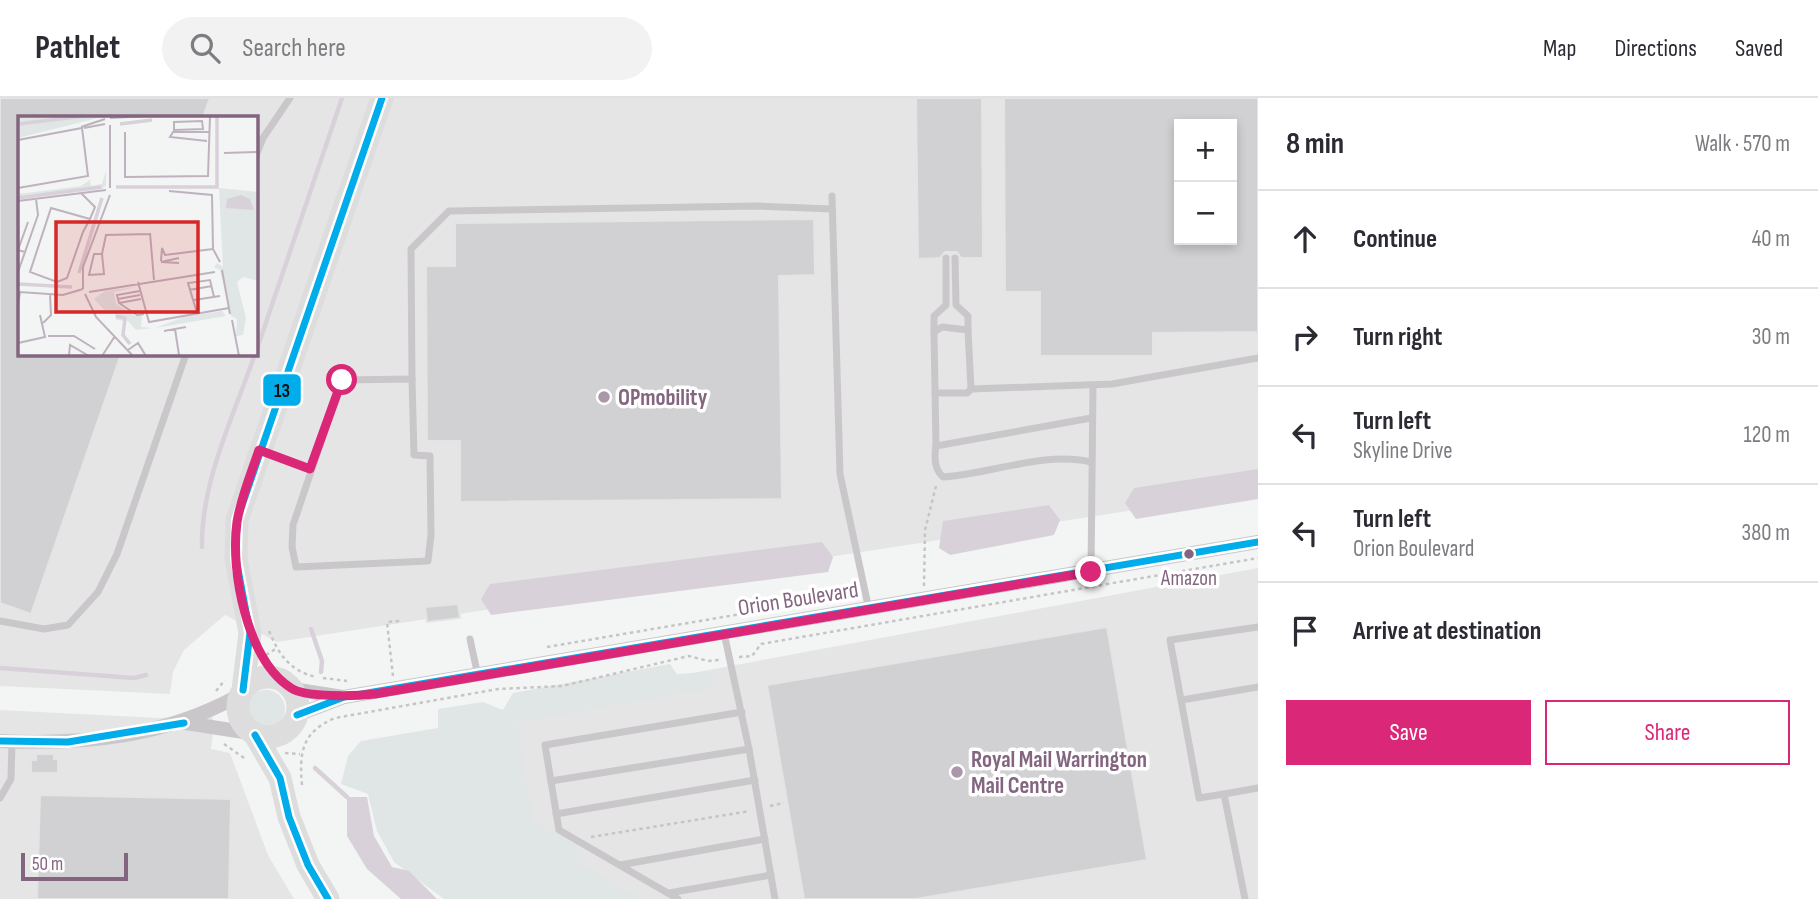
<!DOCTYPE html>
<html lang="en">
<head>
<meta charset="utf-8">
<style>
  :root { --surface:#fff; --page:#f2f2f3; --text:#2b2b33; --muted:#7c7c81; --line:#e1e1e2; --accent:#db2777 }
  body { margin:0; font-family:"Sofia Sans Condensed",sans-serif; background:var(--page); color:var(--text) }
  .controls { position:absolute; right:21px; top:21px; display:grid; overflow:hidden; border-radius:0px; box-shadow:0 4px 10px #0003 }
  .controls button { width:63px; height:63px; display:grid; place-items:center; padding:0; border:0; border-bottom:2px solid var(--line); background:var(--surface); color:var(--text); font:35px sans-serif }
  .scale { position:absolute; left:21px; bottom:18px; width:107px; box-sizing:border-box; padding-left:7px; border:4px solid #836580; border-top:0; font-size:19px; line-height:24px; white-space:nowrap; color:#836580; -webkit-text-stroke:5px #fff; paint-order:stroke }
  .stop { position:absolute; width:21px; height:21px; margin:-16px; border:5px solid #db2777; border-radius:50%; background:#fff }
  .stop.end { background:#db2777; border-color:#fff; box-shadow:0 2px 7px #0008 }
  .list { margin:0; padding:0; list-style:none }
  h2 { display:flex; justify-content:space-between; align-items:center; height:91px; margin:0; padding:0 28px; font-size:30px }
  h2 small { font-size:23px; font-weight:400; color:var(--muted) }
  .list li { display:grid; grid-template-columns:46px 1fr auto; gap:21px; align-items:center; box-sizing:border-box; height:98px; padding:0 28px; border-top:2px solid var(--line) }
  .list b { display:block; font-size:26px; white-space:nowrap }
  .list p { margin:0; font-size:23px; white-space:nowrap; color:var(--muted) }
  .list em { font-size:23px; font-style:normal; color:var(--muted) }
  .actions { display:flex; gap:14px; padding:21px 28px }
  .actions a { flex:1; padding:16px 0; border:2px solid var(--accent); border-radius:0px; text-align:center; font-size:24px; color:var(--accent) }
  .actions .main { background:var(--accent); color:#fff }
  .icon { flex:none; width:38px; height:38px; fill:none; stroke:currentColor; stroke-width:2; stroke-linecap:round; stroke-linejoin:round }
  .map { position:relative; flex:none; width:1258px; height:801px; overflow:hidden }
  header { display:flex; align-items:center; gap:42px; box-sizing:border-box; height:98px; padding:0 35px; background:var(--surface); border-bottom:2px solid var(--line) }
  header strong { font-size:33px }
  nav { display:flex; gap:38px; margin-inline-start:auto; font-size:24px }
  .search { width:490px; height:63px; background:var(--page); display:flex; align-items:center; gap:18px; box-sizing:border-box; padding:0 24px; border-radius:38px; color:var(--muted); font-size:26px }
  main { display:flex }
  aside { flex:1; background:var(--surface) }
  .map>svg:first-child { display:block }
</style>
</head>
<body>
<header>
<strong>Pathlet</strong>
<div class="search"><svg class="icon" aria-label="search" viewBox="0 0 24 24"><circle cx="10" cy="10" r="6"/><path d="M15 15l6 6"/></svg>Search here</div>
<nav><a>Map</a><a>Directions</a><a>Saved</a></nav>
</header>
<main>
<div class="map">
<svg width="1258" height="801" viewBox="0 0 1258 801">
  <rect width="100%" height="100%" fill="#f3f5f4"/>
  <g fill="#e6e5e6" fill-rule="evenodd">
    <path d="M0 0H1258V393L277 544 225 517 184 552 173 574 170 596 0 588ZM19 19H256V256H19ZM1179 26H1232V142H1179Z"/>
    <polygon points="1258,470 1258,801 615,801 520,751 496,617 525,606"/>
    <polygon points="210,605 214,628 211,651 230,655 268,757 294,801 0,801 0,612 159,620 172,619"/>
  </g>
  <g fill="#e0e5e6">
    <polygon points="670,566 677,576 713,574 711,590 517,625 533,724 578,748 584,768 642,801 444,801 394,764 377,733 368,696 341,686 348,658 361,643 438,630 438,611 483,604 503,612 513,595"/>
    <circle cx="266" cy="611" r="19"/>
  </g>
  <g fill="#d9d1da">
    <polygon points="1258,371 1258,401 1136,421 1125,405 1134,390"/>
    <polygon points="1049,407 1060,422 1054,437 950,457 939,450 943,423"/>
    <polygon points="822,444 833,459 828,474 491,517 481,501 490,486"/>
    <polygon points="347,699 367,699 374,738 392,769 409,773 437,801 401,801 367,771 347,738"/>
  </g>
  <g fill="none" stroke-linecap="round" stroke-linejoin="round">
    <g stroke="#d9d1da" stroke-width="4.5">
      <polyline points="256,254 342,0"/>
      <path d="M202 449C201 383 234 317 255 256"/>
      <polyline points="311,531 322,563 321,574"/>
      <polyline points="0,570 134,580 146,577"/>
      <polyline points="315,670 347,699"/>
    </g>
  </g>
  <g fill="#d1d0d2" stroke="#e3e4e4" stroke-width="2" fill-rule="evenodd">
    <polygon points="0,0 210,0 203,19 19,19 19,256 121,256 31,516 0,505"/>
    <polygon points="916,0 982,0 983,160 961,160 957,154 945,154 940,160 918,161"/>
    <path d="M1004 0H1258V234L1153 235V258H1040V194H1005ZM1179 26H1232V142H1179Z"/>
    <polygon points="814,121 815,177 779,178 782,401 460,404 460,343 427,343 426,168 455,168 455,125"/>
    <polygon points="458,506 460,520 427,524 425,509"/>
    <polygon points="1107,529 1147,762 916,801 804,801 767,587"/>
    <polygon points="36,656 54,656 54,661 58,661 58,675 31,675 31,662 36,662"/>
    <polygon points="40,697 231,701 229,801 37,801"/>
  </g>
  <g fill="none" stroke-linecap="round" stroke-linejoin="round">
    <g stroke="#c6c5c6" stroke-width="2.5" stroke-dasharray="3.5 3.5" stroke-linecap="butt">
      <polyline points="924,488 925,432 936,388"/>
      <path d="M269 533C279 557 290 573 316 579"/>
      <polyline points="547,549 782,509"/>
      <polyline points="266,557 277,550"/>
      <polyline points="739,559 752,558 761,546 1258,460"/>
      <polyline points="393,578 387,524 400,523"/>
      <polyline points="323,580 347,583"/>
      <polyline points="216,593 225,582"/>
      <polyline points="224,646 247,662"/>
      <polyline points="285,655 300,656"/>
      <path d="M302 687C299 654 302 634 335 620L498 591 562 588 689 558 708 563 719 562"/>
      <polyline points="770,708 784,705"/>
      <polyline points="591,739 750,713"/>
    </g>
    <g stroke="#c9c7ca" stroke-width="7">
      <polyline points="256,58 263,40 290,0"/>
      <polyline points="832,98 840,376 869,512"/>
      <polyline points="955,160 956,207 968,218 968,232"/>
      <polyline points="934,234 934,218 946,207 946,160"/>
      <polygon points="412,281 414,357 430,358 431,437 428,463 296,469 292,449 293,427 342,282"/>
      <polyline points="412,281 411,151 449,113 757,108 832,111"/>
      <polyline points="935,295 967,295 971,291"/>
      <polyline points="936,348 934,234 942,229 968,232 971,291 1112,286 1258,260"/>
      <polyline points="263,354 310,371"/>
      <path d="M1091 364C1044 353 991 376 943 379 934 371 934 359 936 348L1091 320"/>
      <polyline points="1091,473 1093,288"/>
      <polyline points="0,523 44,531 68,527 98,494 117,456 186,256"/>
      <polyline points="724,535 749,651 775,801"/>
      <polyline points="470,541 478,578"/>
      <polyline points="1182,602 1258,589"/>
      <polyline points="551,683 749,651"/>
      <polyline points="1224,696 1258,690"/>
      <polyline points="0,700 11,681 12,644"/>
      <polyline points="556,716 755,682"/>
      <polyline points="620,767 765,741"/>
      <polyline points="669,795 771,777"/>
      <polyline points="678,801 559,732 545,647 742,614"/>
      <polyline points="1245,801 1224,696 1199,700 1170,542 1258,529"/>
    </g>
    <g stroke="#c9c7ca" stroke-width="14">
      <polyline points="292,591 343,599"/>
      <polyline points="297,617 344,599 1258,444"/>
      <polyline points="186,625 250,635"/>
      <path d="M0 643C86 647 164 639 240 597"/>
    </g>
    <g stroke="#deddde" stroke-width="23">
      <circle cx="268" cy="609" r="30"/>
      <polyline points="243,592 250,535 236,461 237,422 382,0"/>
      <polyline points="255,637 280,680 289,719 308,767 328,801"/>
    </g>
    <g stroke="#fff" stroke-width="12">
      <g id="bus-1">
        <polyline points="243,592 250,535 236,461 237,422 382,0"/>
        <polyline points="297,617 344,599 1258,444"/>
        <polyline points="255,637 280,680 289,719 308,767 328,801"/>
        <polyline points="0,643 68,644 184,625"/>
      </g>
    </g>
    <use href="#bus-1" stroke="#00ace9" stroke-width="7"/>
  </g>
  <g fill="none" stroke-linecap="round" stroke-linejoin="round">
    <path stroke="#db2777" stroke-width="9" d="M342 282 310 371 259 352C251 376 241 399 237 424 230 473 247 562 291 590 306 600 357 598 375 596L1091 474"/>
  </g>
  <g fill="#aa97a9" stroke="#fff" stroke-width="2.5">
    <circle cx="604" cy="299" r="7"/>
    <circle cx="957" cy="674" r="7"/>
  </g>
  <circle fill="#836580" stroke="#fff" stroke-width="2.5" cx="1189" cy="456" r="6"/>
  <g text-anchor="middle" stroke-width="7" stroke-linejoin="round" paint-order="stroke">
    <g font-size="21" fill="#836580" stroke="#fff">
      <text x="1189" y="487">Amazon</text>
    </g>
    <g font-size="23" font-weight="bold" fill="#836580" stroke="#fff" text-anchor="start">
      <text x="618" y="307">OPmobility</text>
      <text x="971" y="669">Royal Mail Warrington<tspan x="971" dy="26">Mail Centre</tspan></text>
    </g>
    <g font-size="23" fill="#836580" stroke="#fff">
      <text transform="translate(798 500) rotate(-9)" y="8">Orion Boulevard</text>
    </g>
  </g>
  <g transform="translate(18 18)">
    <rect width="240" height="240" fill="#f3f5f4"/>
    <path d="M0 0H88L0 22ZM88 55V69L84 73 0 83V78L63 70 72 64 73 70 84 68ZM201 72 240 76V165L225 161 219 166 228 202 225 219 218 220 219 203 213 200 202 154 196 151 199 147 205 151ZM118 171 96 176 98 188 117 200 124 199 123 211 134 212 118 214 110 205 98 204 97 198 89 197 76 183 87 175ZM204 195 208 200 137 212 166 201Z" fill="#e0e5e6"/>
    <path d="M223 79 232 83 236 94 208 92 209 83Z" fill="#d9d1da"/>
    <path fill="none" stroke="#d9d1da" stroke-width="3.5" d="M0 8 66 0M102 8 134 4M98 71H199V0M0 82 83 71M61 157 84 82M0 168 54 171M98 200 107 202 105 219 112 228"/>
    <path fill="none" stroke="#bfb2bf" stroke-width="2" d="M92 2 130 0M184 5 185 13 156 14V6ZM63 11 87 3M66 12 87 8M107 16V61L190 60 192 0M0 24 64 12 70 60 0 72M189 25 152 21 155 16H192M206 37 240 36M92 72V9M151 75 194 79 195 133 202 146M63 77 77 91 72 103 65 116 49 162 39 166 12 156 33 92 72 103M0 85 88 74M132 117 136 164M7 136 0 134 10 106M76 138H84L86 158 71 159ZM84 138 88 119 132 118M143 145 144 132 147 139 195 133M161 147 143 146 161 142M204 154 212 198M0 156 20 99 18 83M120 166 131 206 211 192M65 173V151L92 79M171 174 194 170M122 175 99 179 101 187 119 199 126 198M71 176 197 156M67 178 78 201 115 240M100 183 122 179M176 184 202 180M101 187 123 183M0 189 2 176 45 179 65 173M179 197 170 167 192 164 196 181M214 204 221 240M25 207 33 199 32 178M157 213 161 239M146 215 168 211M30 220H56L77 233M0 227 27 221 22 199M110 234 120 227 128 240M51 240 52 229 71 240M84 240 97 220"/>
    <path fill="#d62828" fill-opacity="0.15" stroke="#d62828" stroke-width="3.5" d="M38 106H180V196H38Z"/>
    <rect width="240" height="240" fill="none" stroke="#836580" stroke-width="3.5"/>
  </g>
  <rect stroke="#fff" stroke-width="2.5" x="262" y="275" width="40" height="34" rx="7" fill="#00ace9"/>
  <g font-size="19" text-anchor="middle" font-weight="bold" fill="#111">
    <text x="282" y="299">13</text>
  </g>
</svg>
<div class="controls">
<button>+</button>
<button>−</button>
</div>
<div class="scale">50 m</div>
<div class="stop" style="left:342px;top:282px"></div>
<div class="stop end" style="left:1091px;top:474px"></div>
</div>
<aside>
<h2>8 min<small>Walk · 570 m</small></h2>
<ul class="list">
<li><svg class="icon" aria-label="ahead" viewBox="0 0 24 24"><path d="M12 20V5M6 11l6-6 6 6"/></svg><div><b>Continue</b></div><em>40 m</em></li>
<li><svg class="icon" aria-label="right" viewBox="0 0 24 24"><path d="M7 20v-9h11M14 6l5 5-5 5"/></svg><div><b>Turn right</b></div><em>30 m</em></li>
<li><svg class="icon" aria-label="left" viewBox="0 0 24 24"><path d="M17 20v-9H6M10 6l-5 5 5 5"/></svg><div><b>Turn left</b><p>Skyline Drive</p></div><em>120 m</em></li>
<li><svg class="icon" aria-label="left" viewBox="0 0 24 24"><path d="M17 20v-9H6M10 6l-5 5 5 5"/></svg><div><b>Turn left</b><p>Orion Boulevard</p></div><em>380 m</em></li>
<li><svg class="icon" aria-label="arrive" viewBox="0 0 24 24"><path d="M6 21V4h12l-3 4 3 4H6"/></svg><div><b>Arrive at destination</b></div></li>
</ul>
<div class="actions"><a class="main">Save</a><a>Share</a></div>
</aside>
</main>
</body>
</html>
